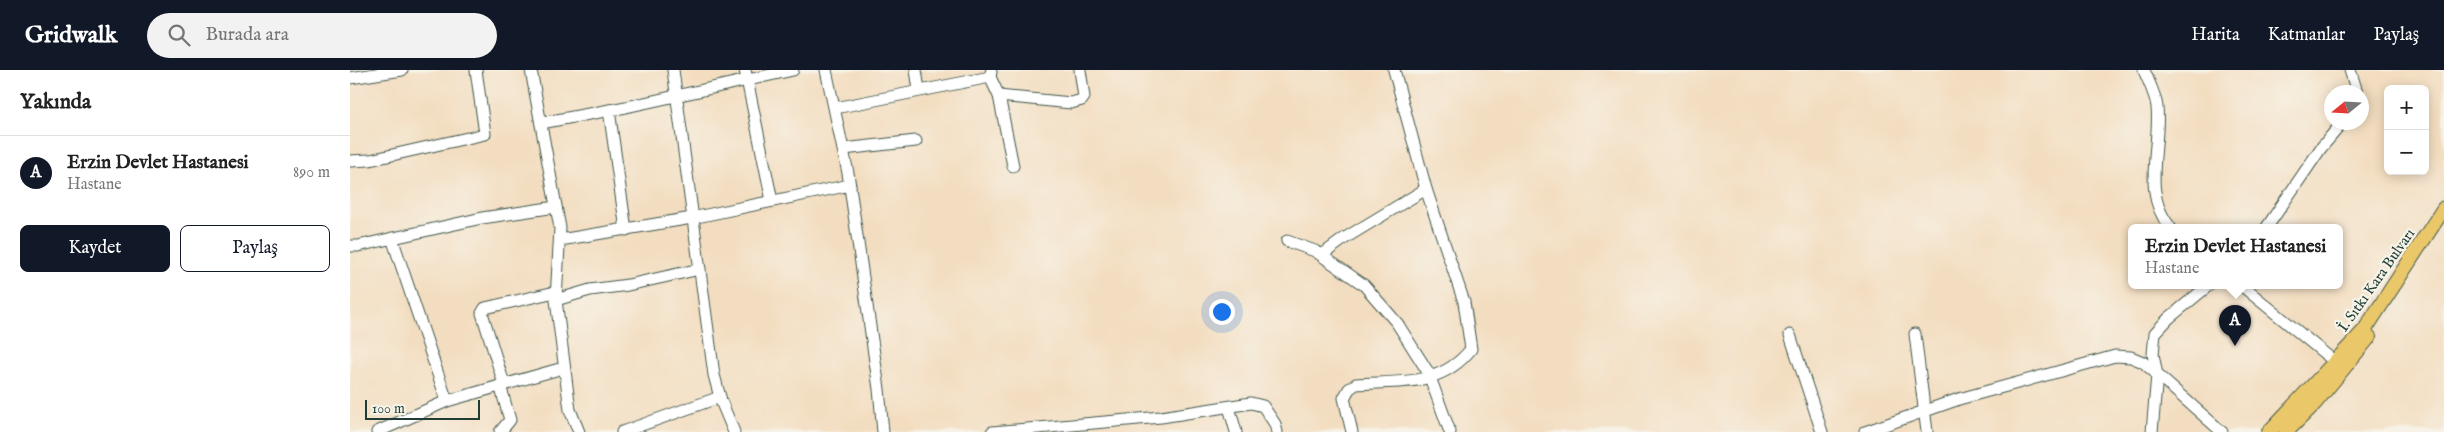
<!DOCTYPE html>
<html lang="tr">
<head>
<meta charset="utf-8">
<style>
  :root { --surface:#fff; --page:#f2f2f2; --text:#222; --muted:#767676; --line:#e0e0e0; --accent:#111827 }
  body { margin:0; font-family:"IM FELL English",serif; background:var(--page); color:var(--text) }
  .controls { position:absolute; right:15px; top:15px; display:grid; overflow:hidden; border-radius:8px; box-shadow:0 2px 12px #0003 }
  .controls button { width:45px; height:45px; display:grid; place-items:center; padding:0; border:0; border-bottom:1px solid var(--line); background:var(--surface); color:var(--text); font:25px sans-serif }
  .compass { position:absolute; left:1974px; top:15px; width:45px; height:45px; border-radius:50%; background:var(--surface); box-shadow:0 2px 12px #0003; rotate:252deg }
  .scale { position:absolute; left:15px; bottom:12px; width:115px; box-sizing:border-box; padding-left:5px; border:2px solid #1f3d34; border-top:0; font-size:14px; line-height:18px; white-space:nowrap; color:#1f3d34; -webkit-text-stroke:4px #f7f3e8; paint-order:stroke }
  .you { position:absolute; left:871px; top:241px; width:18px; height:18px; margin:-12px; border:4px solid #fff; border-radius:50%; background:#1a73e8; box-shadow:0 0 0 8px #1a73e833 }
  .badge { display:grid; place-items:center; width:32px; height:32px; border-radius:50%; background:var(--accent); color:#fff; font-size:16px; font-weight:700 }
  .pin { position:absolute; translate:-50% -41px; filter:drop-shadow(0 1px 2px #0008) }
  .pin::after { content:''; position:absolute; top:26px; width:18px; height:15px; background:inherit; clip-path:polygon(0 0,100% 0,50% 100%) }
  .popup { position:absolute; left:1778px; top:154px; width:215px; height:65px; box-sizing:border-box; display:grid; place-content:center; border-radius:8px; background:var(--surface); filter:drop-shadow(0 1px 4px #0005); font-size:16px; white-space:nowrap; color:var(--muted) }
  .popup b { font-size:19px; color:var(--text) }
  .popup::after { content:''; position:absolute; left:50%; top:100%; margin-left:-10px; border:10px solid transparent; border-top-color:var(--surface) }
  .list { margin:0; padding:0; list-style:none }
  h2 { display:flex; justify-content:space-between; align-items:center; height:65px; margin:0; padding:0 20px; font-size:21px }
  h2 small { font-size:16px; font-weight:400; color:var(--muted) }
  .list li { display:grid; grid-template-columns:32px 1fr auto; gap:15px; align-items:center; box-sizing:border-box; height:75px; padding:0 20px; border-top:1px solid var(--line) }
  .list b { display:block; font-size:19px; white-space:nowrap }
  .list p { margin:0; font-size:16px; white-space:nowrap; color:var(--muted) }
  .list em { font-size:16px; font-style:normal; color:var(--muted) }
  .actions { display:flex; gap:10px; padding:15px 20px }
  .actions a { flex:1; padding:11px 0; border:1px solid var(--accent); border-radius:8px; text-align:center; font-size:18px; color:var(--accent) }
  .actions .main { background:var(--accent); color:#fff }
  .icon { flex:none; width:28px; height:28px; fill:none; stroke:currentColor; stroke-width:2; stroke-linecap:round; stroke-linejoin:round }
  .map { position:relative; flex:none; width:2094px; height:362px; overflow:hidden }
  header { display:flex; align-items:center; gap:30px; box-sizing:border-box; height:70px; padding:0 25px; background:var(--accent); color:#fff }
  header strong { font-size:24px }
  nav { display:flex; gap:28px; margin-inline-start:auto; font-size:18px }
  .search { width:350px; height:45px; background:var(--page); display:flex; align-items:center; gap:12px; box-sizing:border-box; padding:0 18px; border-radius:28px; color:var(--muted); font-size:19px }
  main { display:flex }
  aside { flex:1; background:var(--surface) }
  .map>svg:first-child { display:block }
</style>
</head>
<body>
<header>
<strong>Gridwalk</strong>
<div class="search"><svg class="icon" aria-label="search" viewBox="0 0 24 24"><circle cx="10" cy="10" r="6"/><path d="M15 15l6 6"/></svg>Burada ara</div>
<nav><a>Harita</a><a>Katmanlar</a><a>Paylaş</a></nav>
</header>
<main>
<aside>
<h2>Yakında<small></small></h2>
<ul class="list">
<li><span class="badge">A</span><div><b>Erzin Devlet Hastanesi</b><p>Hastane</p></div><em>890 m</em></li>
</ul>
<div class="actions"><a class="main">Kaydet</a><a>Paylaş</a></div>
</aside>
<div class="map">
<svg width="2094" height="362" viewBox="0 0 2094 362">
  <rect width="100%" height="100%" fill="#f7f3e8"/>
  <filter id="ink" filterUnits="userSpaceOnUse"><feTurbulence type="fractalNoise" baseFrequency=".02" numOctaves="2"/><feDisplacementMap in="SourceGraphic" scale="10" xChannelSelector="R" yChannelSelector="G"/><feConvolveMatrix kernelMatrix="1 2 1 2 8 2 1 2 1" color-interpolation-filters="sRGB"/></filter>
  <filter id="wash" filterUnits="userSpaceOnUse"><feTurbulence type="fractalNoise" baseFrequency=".0096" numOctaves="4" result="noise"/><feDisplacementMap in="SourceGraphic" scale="20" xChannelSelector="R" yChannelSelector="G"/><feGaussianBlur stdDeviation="1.12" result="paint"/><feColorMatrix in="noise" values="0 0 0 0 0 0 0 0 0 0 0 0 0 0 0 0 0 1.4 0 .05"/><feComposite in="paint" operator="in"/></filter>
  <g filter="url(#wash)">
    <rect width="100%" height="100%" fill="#f3ddc0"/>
  </g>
  <g filter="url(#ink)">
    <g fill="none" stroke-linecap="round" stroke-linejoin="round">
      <g stroke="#3f5549" stroke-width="13">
        <g id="minor">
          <polyline points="181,0 210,158 206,230 220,340 229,362"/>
          <polyline points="323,0 364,305 371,331 384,362"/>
          <polyline points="395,0 422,131"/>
          <polyline points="476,0 498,103 529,319 533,362"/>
          <polyline points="566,0 569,20"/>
          <path d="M1794 0C1798 11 1806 25 1807 37 1811 77 1791 123 1820 157"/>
          <polyline points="2000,0 2007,22"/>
          <polyline points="641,2 640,7 649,26 721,33 732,30 734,27 730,0"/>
          <polyline points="0,8 52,0"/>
          <polyline points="649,26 663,96"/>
          <polyline points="485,38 640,7"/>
          <polyline points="259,40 276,160"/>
          <polyline points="191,53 276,37 443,0"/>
          <polyline points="493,79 566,71"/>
          <polyline points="0,91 20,90 135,64 126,0"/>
          <polyline points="1917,157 1971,78 1993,52"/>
          <polyline points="42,168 97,331"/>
          <polyline points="210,170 342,148 500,115"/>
          <polyline points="937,171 965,181 1014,215 1047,253 1078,302 1100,362"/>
          <polyline points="0,176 8,176 132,148 206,137"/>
          <polyline points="972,185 995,168 1076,119"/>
          <polyline points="1891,215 1985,292"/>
          <polyline points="206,230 240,220 278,215 350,199"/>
          <polyline points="1565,264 1577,362"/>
          <polyline points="1440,265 1472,362"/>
          <polyline points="154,314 132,243 135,238 205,222"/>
          <polyline points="150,315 160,350 150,362"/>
          <polyline points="879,337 886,362"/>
          <polyline points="27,362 97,331 213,298"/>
          <polyline points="272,362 370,327"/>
          <polyline points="642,362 811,347 901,333 913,336 925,354 927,362"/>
          <path d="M1002 362 994 328 999 319 1006 314C1050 311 1091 317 1121 279L1114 232 1076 119 1044 0"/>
          <polyline points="1515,362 1609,329 1765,286 1781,287 1793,292 1872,362"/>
          <polyline points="1802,362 1807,305 1803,284 1805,263 1819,248 1859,215"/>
        </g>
      </g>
      <g stroke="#3f5549" stroke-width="16">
        <g id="major">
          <polyline points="1919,362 2014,261 2094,138"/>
          <polyline points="1936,362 1965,333 2019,267"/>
        </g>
      </g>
      <use href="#minor" stroke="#fff" stroke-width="11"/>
      <use href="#major" stroke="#eac769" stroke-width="14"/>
    </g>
  </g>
  <g text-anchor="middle" stroke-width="4.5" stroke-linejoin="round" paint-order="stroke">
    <g font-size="15" fill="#1f3d34" stroke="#f7f3e8">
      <text transform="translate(2026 210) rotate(-55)" y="5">İ. Sıtkı Kara Bulvarı</text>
    </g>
  </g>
</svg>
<div class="controls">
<button>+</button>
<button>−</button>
</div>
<svg class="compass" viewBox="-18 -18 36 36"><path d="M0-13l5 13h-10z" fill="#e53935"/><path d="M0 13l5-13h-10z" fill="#767676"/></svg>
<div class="scale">100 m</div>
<div class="you"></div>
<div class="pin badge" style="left:1885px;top:276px">A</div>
<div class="popup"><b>Erzin Devlet Hastanesi</b>Hastane</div>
</div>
</main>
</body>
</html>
